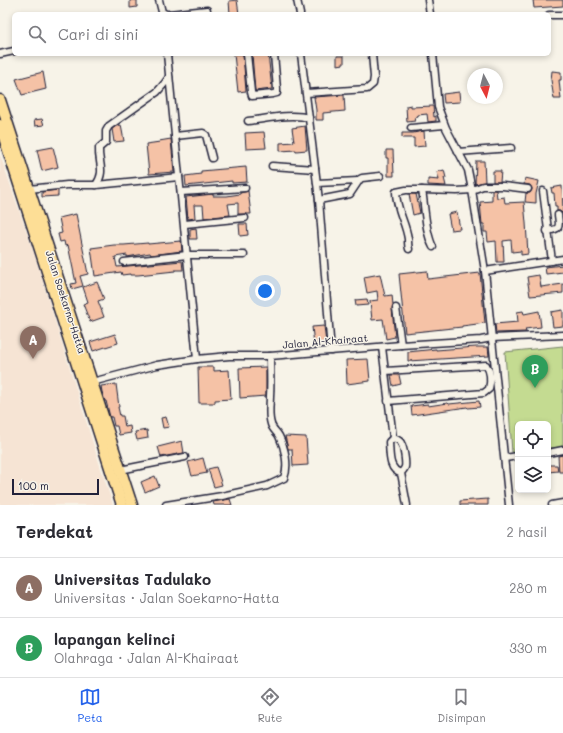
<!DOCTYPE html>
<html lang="id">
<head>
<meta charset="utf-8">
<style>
  :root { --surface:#fff; --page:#f2f2f3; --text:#2b2b33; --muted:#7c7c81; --line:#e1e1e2; --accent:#2563eb }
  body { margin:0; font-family:Mali,sans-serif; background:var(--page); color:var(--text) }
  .controls { position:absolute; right:12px; bottom:12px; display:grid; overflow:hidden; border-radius:6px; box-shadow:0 2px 6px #0003 }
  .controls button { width:36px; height:36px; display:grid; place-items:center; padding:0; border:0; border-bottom:1px solid var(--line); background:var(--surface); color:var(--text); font:20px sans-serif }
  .compass { position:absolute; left:467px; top:68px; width:36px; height:36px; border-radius:50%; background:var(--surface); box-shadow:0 2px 6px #0003; rotate:173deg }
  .scale { position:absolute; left:12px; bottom:10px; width:87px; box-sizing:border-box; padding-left:4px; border:2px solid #22223b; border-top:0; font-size:11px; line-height:14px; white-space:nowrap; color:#22223b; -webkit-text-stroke:3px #f7f3e8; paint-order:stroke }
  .you { position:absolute; left:265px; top:291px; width:14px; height:14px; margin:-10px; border:3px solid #fff; border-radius:50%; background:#1a73e8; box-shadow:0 0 0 6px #1a73e833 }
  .badge { display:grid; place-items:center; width:26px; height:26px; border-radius:50%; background:var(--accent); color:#fff; font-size:13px; font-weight:700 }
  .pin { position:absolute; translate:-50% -33px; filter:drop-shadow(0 1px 2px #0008) }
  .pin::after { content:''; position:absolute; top:21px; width:14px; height:12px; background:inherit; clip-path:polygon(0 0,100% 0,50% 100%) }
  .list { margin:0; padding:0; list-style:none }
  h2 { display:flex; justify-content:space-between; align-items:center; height:52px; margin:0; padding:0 16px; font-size:17px }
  h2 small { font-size:13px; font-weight:400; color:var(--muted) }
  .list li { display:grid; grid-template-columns:26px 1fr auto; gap:12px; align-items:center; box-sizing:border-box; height:60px; padding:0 16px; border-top:1px solid var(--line) }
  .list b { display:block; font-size:15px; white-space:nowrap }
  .list p { margin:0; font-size:13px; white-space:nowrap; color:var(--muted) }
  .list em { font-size:13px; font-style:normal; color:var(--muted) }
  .icon { flex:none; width:22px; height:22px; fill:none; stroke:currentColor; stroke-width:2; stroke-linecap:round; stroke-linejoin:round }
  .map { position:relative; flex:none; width:563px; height:505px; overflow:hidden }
  .search { position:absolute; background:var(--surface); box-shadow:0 2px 6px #0003; left:12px; right:12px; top:12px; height:44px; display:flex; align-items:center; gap:10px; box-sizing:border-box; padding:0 14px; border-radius:6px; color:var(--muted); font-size:15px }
  .sheet { height:172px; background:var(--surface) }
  nav { display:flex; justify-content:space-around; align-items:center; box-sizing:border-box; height:56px; border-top:1px solid var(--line); background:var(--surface); font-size:11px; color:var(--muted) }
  nav a { display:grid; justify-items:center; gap:2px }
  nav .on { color:var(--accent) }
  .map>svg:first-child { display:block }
</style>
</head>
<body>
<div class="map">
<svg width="563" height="505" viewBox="0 0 563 505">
  <rect width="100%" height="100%" fill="#f7f3e8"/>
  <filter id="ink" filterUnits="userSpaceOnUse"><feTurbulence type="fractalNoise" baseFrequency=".025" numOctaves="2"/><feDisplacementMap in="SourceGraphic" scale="8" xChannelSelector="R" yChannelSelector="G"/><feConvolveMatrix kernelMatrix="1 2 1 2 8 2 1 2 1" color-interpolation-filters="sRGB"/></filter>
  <g filter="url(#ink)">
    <polygon fill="#f6e4d4" points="0,155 34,253 100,466 113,505 0,505"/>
    <polygon fill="#c4db91" stroke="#737e66" points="563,346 563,447 548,448 548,424 518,424 518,452 512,452 505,352"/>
    <g fill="#f5c2a6" stroke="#22223b">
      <polygon points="130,0 137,0 137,7 130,8"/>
      <polygon points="237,0 239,14 230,14 229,1"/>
      <polygon points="533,0 563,0 563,6 534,8"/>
      <polygon points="234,54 243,54 246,91 238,92"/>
      <polygon points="252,54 268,54 272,89 255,91"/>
      <polygon points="337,56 344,56 344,64 337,65"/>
      <polygon points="552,71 561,72 561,80 559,80 561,99 554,99 551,80"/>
      <polygon points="43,72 46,89 22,95 16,79"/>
      <polygon points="459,92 460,102 444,103 443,94"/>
      <polygon points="344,95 345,111 323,113 323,120 316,120 316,110 314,97"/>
      <polygon points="411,105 411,107 433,106 434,117 436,116 436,121 428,122 427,114 418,115 418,116 417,116 417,117 414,118 415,121 407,122 406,106"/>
      <polygon points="42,119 44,125 35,126 34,120"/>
      <polygon points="121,125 124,141 114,142 112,129 116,126"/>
      <polygon points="305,126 307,150 296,151 296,150 280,151 280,143 294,142 292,128"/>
      <polygon points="424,131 425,146 414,147 414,138 402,138 402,133 413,133"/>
      <polygon points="264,132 266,148 246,149 245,133"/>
      <polygon points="171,139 174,172 149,174 146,144 160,142 159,141"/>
      <polygon points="53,147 58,167 42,171 37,150"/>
      <polygon points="386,150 393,150 394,176 388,176 388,158 386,158"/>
      <polygon points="476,161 484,161 485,182 475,184"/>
      <polygon points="246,167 247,182 232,183 232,181 186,186 185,176 201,174 201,171"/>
      <polygon points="444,170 446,178 444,178 446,186 428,185 428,179 439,180 437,172"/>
      <polygon points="493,171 501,171 500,182 493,182"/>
      <polygon points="525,178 539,181 536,194 536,203 525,202 526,193 530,193 532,189 530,185 524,184"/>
      <polygon points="562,186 563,213 562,213 560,211 557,211 557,206 555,206 554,193 552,193 551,188"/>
      <polygon points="58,190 58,196 42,197 42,192"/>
      <polygon points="492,190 496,190 497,198 504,197 505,203 524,202 526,223 528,254 521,255 521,251 512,252 511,240 503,241 504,262 497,262 496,241 488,242 487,232 484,232 484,224 482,224 480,202 492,201"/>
      <polygon points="248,191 251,214 238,214 238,203 228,204 230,215 204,218 203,205 194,205 195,218 188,219 186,197 213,194 213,196 227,196 240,194 240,193"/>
      <polygon points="409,194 416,194 420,213 413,215"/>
      <polygon points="457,212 460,229 451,230 448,214"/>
      <polygon points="76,214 88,274 80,276 83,286 72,289 71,284 76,283 68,245 65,246 64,241 60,242 58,234 62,233 59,218"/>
      <polygon points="239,224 247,224 248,235 240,236"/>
      <polygon points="196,228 197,239 190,239 190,229"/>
      <polygon points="181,241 182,251 151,255 150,253 127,257 127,255 115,257 117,267 182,261 183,270 175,270 175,271 138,275 130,275 130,274 122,275 121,272 95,276 91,248 114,245 124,245 148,243 148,244"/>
      <polygon points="563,265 563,272 546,274 545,267"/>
      <polygon points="427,271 428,279 480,273 485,323 462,326 462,327 405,333 399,274"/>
      <polygon points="380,274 385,296 392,295 393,305 392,309 395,337 386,339 383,319 372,320 370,301 378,300 377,291 367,293 364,277"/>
      <polygon points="539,275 541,287 563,284 563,293 530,296 527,277"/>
      <polygon points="97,282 104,299 98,301 104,317 90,322 83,304 88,302 83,287"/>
      <polygon points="367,299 368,305 356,306 355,300"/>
      <polygon points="563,310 563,326 553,327 551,312"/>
      <polygon points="523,311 524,314 539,311 541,327 525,329 526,332 496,333 495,324 518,322 517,312"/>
      <polygon points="324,326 326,343 314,344 312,327"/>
      <polygon points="115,334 118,343 93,351 90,342"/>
      <polygon points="476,347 488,347 489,356 408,361 408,352 436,349 436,350 449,349"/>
      <polygon points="368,359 370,381 347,384 346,360"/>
      <polygon points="198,367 214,367 214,371 229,370 231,399 215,400 215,403 199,403"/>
      <polygon points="266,367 266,396 240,398 239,368"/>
      <polygon points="391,375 399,375 401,384 393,386"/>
      <polygon points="116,384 119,407 118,407 120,416 123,416 125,427 130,426 131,433 119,435 117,426 114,426 112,417 110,417 106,401 105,401 102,392 101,386"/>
      <polygon points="479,401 480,407 468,408 467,407 412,415 411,406 428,404 428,406 448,403 449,404"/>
      <polygon points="166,417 169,427 163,428 161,418"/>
      <polygon points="147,430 148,438 137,440 135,432"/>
      <polygon points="285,436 306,437 308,465 293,466 292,449 288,449"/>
      <polygon points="182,441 184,453 161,457 158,447"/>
      <polygon points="563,455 563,472 559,472 558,456"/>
      <polygon points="203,458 207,473 192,476 188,462"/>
      <polygon points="548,465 557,465 558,471 548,472"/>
      <polygon points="216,467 222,485 214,487 208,469"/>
      <polygon points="155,476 159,486 145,492 141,482"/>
      <polygon points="230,499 232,505 214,505 213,502"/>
      <polygon points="488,499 488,505 460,505 460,501"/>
    </g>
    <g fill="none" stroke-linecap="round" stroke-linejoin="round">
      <g stroke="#22223b" stroke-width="9">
        <g id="minor">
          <polyline points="159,0 162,12 166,14"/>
          <polyline points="297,0 300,14"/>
          <polyline points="428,0 430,14"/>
          <polyline points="169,14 207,10"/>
          <polyline points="549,15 563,15"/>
          <polyline points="0,54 14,51"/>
          <polyline points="167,54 197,359"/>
          <polyline points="247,54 251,92 252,96 273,94 277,93 277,89 274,54"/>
          <polyline points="301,54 319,200 331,351"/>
          <polyline points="433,54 438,107 446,128 468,170 472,190 485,271 509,505"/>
          <polyline points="306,93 367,89 373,84 374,77 372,54"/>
          <path d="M248 121C266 119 291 113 309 118"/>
          <polyline points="411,128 444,125"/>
          <polyline points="175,136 203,133 206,135 212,158"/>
          <polyline points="458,152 511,148"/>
          <polyline points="272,166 315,169"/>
          <polyline points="317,183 358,181"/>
          <path d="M96 185C106 170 98 164 99 148L106 142V131L109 126 157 92 164 84 169 77"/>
          <polyline points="29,189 67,185 96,185 179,177"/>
          <path d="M422 190C425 207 425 232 433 247"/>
          <polyline points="543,191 552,261"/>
          <polyline points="181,192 245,188"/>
          <polyline points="319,200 350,194 360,179 362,178 380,176"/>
          <polyline points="185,224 245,218"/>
          <path d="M547 231C560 229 560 228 558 215"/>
          <path d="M409 249C408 246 408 243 408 239 406 223 396 209 396 192L406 190H422L457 191 472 190 483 186H503L528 189"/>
          <polyline points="124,262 187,255 244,255"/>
          <polyline points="485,271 563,259"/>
          <polyline points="396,308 401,345"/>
          <path d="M382 347 393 438C396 439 400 440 401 443 404 448 406 463 405 467 404 470 403 470 401 473L407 505"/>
          <path d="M385 371 486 365C491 372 491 381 489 389L484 393 388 401"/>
          <polyline points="92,382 157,365 197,359 229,356 270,356 401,345 481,340 492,338 563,335"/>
          <path d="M393 438 389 442C390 453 388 470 401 473"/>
          <polyline points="548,453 563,450"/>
          <polyline points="505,458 518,456"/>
          <polyline points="120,470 185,457"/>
          <path d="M166 505 222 496 267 486 284 478C289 466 285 448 279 436 277 432 272 429 271 424 268 415 270 405 270 396 271 383 270 369 270 356"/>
          <polyline points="552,505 563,503"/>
        </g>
      </g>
      <g stroke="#22223b" stroke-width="13">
        <g id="primary">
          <polyline points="0,100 132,505"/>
          <polyline points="0,125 122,505"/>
        </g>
      </g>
      <use href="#minor" stroke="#f7f3e8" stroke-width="6"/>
      <use href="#primary" stroke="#fdde96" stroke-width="10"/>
    </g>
  </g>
  <g text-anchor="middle" stroke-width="3" stroke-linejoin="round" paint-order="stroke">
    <g font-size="10" fill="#22223b" stroke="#f7f3e8">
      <text transform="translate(66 302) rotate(72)" y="4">Jalan Soekarno-Hatta</text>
      <text transform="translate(325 341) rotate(-5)" y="4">Jalan Al-Khairaat</text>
    </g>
  </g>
</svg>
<div class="controls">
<button><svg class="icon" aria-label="locate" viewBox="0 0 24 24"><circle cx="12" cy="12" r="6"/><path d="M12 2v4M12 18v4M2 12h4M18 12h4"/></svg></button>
<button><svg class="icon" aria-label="layers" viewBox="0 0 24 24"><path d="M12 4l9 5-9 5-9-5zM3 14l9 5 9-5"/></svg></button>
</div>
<svg class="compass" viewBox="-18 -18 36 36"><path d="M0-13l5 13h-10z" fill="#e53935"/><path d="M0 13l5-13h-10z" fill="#7c7c81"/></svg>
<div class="scale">100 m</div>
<div class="you"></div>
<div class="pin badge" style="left:33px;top:359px;background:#8d6e63">A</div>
<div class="pin badge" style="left:535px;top:388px;background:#2e9e5b">B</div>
<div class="search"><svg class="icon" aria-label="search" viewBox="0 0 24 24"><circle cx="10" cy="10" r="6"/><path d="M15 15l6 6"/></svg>Cari di sini</div>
</div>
<section class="sheet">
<h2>Terdekat<small>2 hasil</small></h2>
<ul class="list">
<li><span class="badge" style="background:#8d6e63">A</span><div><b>Universitas Tadulako</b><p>Universitas · Jalan Soekarno-Hatta</p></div><em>280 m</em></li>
<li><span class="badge" style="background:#2e9e5b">B</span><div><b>lapangan kelinci</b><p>Olahraga · Jalan Al-Khairaat</p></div><em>330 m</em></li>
</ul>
</section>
<nav>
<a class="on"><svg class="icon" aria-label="map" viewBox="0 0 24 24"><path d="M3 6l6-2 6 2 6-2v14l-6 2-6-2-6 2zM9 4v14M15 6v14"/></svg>Peta</a>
<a><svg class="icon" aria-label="directions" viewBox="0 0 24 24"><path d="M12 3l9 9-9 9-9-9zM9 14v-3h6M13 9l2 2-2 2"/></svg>Rute</a>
<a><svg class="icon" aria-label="saved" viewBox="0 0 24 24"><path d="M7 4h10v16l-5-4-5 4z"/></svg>Disimpan</a>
</nav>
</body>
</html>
